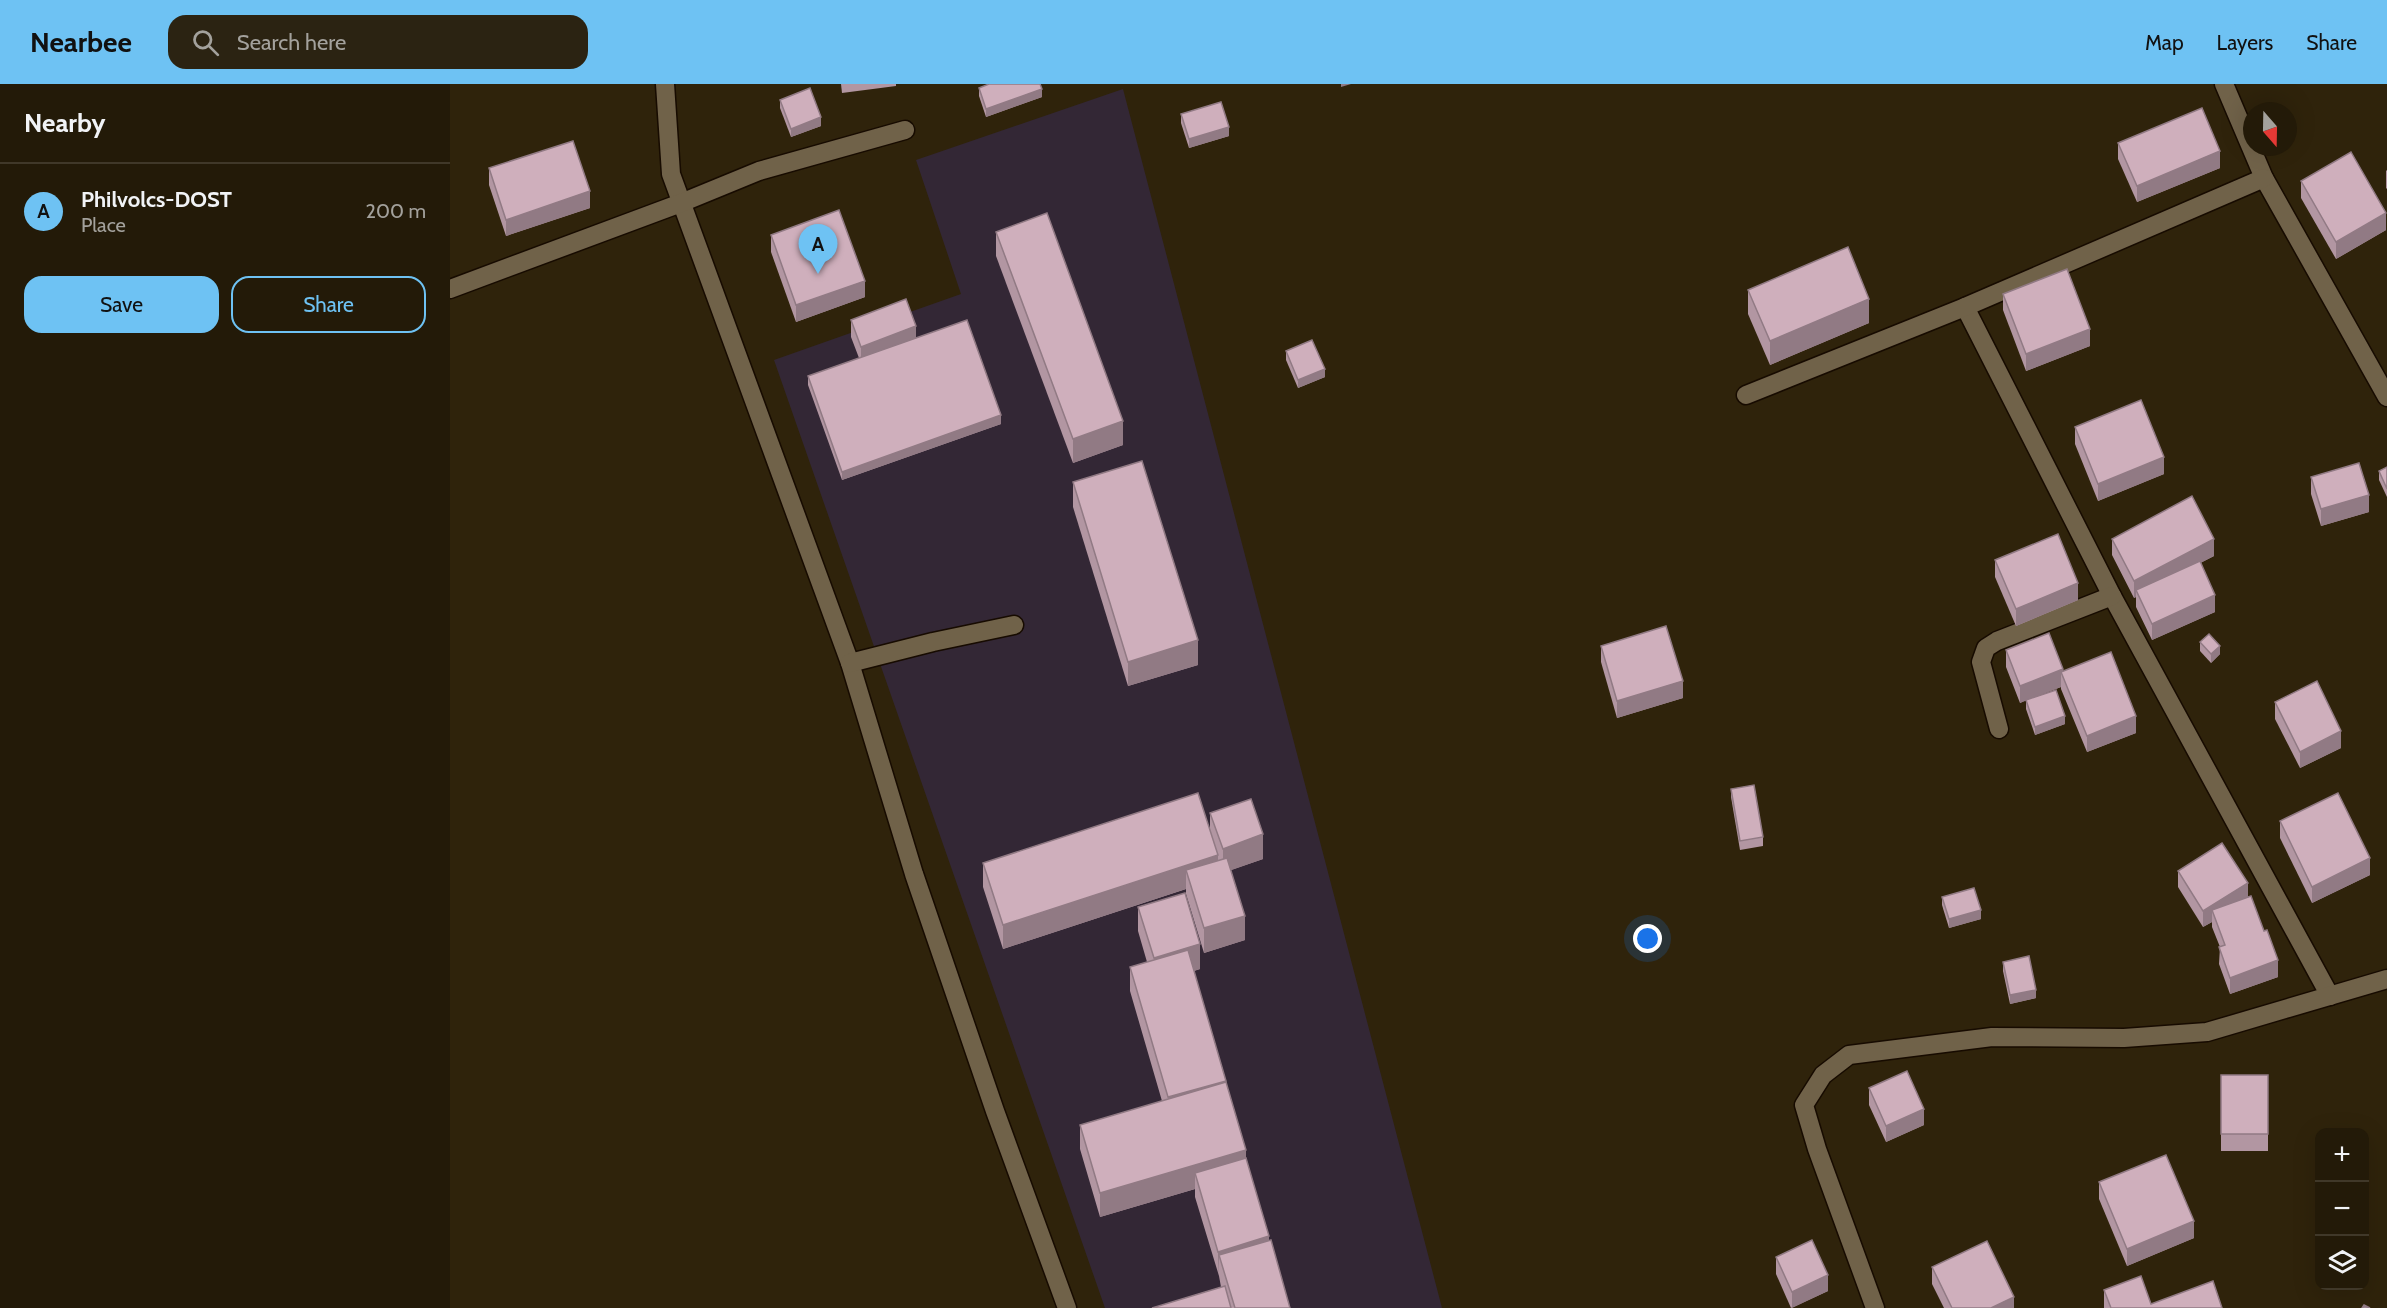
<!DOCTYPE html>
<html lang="en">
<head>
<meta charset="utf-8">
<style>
  :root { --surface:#231a08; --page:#2b2312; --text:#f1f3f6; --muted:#a3a19c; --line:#403829; --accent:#6ec2f3 }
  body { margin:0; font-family:Cabin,sans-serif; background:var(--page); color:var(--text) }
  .controls { position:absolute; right:18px; bottom:18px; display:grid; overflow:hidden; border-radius:12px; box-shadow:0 6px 24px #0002 }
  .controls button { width:54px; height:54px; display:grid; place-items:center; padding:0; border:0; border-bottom:2px solid var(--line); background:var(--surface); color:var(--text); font:30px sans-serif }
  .compass { position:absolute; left:1793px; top:18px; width:54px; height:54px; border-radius:50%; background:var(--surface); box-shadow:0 6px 24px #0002; rotate:160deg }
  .you { position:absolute; left:1198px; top:855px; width:21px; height:21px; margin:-15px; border:4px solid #fff; border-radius:50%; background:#1a73e8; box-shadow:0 0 0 9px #1a73e833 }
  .badge { display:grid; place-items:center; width:39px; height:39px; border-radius:50%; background:var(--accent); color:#111; font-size:20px; font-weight:700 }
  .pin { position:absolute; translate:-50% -50px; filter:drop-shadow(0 2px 3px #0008) }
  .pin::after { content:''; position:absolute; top:32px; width:21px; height:18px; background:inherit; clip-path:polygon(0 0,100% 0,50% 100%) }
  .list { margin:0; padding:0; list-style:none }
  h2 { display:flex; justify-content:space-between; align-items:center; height:78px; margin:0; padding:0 24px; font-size:26px }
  h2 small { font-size:20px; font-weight:400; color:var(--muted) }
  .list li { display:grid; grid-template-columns:39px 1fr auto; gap:18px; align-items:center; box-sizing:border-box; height:96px; padding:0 24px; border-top:2px solid var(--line) }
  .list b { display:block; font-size:22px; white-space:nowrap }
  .list p { margin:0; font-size:20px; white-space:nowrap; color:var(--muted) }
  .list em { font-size:20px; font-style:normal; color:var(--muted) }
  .actions { display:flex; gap:12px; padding:18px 24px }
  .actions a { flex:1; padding:14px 0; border:2px solid var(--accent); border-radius:18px; text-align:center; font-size:21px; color:var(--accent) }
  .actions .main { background:var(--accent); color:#111 }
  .icon { flex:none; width:33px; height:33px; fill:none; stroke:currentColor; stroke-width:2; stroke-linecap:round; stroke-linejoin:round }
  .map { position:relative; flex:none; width:1937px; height:1224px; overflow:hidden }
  header { display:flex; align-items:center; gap:36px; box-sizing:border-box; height:84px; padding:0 30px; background:var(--accent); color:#111 }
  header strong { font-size:28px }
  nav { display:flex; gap:33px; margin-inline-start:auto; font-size:21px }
  .search { width:420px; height:54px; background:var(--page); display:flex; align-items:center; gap:15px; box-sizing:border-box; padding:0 21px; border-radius:18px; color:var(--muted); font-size:22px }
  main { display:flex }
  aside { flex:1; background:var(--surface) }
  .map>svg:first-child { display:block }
</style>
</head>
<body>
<header>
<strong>Nearbee</strong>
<div class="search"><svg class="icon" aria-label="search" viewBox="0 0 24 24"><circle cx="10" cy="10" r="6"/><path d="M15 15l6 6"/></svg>Search here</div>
<nav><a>Map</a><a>Layers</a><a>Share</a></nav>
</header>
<main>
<aside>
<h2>Nearby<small></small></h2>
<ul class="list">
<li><span class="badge">A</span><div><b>Philvolcs-DOST</b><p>Place</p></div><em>200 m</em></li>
</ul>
<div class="actions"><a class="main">Save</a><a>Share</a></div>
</aside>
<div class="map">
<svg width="1937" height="1224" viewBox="0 0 1937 1224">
  <rect width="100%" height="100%" fill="#2f230b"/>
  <polygon fill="#332735" points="673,5 992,1224 655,1224 324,276 511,210 466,76"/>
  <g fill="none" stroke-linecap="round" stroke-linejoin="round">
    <g stroke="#170b00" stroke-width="21">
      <g id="minor">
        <polyline points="215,0 221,90 400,579 464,790 545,1027 617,1224"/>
        <polyline points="1774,0 1814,94 1937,313"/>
        <polyline points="0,205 231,119 309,87 455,46"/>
        <polyline points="1515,223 1662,512 1880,912"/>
        <polyline points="1296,311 1515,223 1814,94"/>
        <polyline points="400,579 483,558 564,541"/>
        <polyline points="1549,645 1531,578 1536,564 1547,557 1662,512"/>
        <polyline points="1425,1224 1367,1065 1354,1021 1373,991 1399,971 1542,953 1674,954 1757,948 1937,895"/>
      </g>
    </g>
    <use href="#minor" stroke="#706249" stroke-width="18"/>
  </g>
  <g fill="#b296a2">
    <polygon points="391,0 446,0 446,2 392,9"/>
    <polygon points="529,4 592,13 536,33 529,12"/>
    <polygon points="330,16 371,42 341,53 330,24"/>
    <polygon points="731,30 779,52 739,64 731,39"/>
    <polygon points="1668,59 1770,84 1687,118 1668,75"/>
    <polygon points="39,84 140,124 56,152 39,101"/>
    <polygon points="1937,86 1937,105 1936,104 1936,87"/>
    <polygon points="1851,97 1936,146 1886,175 1851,114"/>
    <polygon points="546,148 673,361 623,379 546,172"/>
    <polygon points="321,151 415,213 346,238 321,168"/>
    <polygon points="1298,206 1419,239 1320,281 1298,230"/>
    <polygon points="1553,210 1640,262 1576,287 1553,226"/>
    <polygon points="401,236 466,254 551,340 392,396 358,301 358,292 409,274 401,253"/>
    <polygon points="836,267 875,293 848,304 836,276"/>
    <polygon points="1625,343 1714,390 1648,417 1625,360"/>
    <polygon points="1937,383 1937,413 1929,396 1929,387"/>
    <polygon points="1861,393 1919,428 1871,442 1861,410"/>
    <polygon points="623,398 748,581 678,602 623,423"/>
    <polygon points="1662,455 1764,472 1750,479 1765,528 1702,556 1686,523 1686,513 1684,514 1662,471"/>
    <polygon points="1545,476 1628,516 1566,542 1545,493"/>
    <polygon points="1750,558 1770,570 1761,579 1750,567"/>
    <polygon points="1151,562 1233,614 1167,634 1151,578"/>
    <polygon points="1556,566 1613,588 1686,649 1637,668 1611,605 1611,603 1581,614 1615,640 1585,651 1576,625 1576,616 1570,619 1556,583"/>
    <polygon points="1825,618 1891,664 1850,684 1825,635"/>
    <polygon points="1281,705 1313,753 1313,762 1290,766 1281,713"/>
    <polygon points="760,729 813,775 781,786 795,856 754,869 736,810 736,805 553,865 533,803 533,779 760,747"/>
    <polygon points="1830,737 1920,791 1862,819 1830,754"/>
    <polygon points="1728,787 1798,813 1828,893 1780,910 1769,880 1770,863 1762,843 1762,838 1753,843 1728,803"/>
    <polygon points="1492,813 1531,835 1499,844 1492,821"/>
    <polygon points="688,823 750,885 744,887 819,1156 840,1224 702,1224 771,1203 769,1192 745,1113 745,1105 650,1133 630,1065 630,1041 712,1017 680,907 680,883 697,878 688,847"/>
    <polygon points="1553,878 1586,914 1560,920 1553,887"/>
    <rect x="1771" y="991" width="47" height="76"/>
    <polygon points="1419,1004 1474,1041 1436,1058 1419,1021"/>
    <polygon points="1649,1098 1744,1154 1677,1182 1649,1115"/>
    <polygon points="1326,1173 1378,1207 1341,1224 1326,1190"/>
    <polygon points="1482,1183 1564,1224 1494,1224 1482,1200"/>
    <polygon points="1654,1206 1701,1220 1772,1224 1654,1224"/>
  </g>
  <g fill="#917a84">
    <polygon points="891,0 901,0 891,3"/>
    <polygon points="592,5 592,13 536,33 536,25"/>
    <polygon points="371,33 371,42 341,53 341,45"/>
    <polygon points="779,43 779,52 739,64 739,55"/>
    <polygon points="1770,67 1770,84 1687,118 1687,102"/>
    <polygon points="140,107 140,124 56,152 56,136"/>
    <polygon points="1936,129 1936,146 1886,175 1886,158"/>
    <polygon points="415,197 415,213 346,238 346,221"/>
    <polygon points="1419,215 1419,239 1320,281 1320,257"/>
    <polygon points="466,242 466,258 411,279 411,263"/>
    <polygon points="1640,245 1640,262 1576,287 1576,270"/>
    <polygon points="875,285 875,293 848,304 848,296"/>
    <polygon points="551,331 551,340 392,396 392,388"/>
    <polygon points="673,337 673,361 623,379 623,355"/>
    <polygon points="1714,373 1714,390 1648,417 1648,400"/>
    <polygon points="1919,411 1919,428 1871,442 1871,425"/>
    <polygon points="1764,455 1764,472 1689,511 1686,506 1686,513 1684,514 1684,497"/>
    <polygon points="1628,499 1628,516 1566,542 1566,525"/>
    <polygon points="1765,511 1765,528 1702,556 1702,540"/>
    <polygon points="748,556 748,581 678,602 678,578"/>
    <polygon points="1770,562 1770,570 1761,579 1761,570"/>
    <polygon points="1613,585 1613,593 1611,588 1611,603 1570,619 1570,602"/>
    <polygon points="1233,597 1233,614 1167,634 1167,617"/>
    <polygon points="1615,632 1615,640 1585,651 1585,643"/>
    <polygon points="1686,632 1686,649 1637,668 1637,652"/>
    <polygon points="1891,647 1891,664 1850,684 1850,668"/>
    <polygon points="813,750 813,775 773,789 773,765"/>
    <polygon points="768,771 768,795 736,786 736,805 553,865 553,841"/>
    <polygon points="1920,774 1920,791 1862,819 1862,803"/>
    <polygon points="1798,799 1798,816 1762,826 1762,838 1753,843 1753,827"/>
    <polygon points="1531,826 1531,835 1499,844 1499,835"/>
    <polygon points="795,832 795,856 754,869 754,844"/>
    <polygon points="750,860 750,885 704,899 704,874"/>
    <polygon points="1828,876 1828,893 1780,910 1780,894"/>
    <polygon points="1586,906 1586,914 1560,920 1560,911"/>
    <polygon points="776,997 776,1021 718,1038 718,1013"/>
    <polygon points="1474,1025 1474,1041 1436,1058 1436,1042"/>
    <polygon points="796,1066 796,1090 745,1089 745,1105 650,1133 650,1109"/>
    <polygon points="1744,1137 1744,1154 1677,1182 1677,1165"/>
    <polygon points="819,1152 819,1176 769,1171 768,1192 768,1168"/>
    <polygon points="1378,1191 1378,1207 1342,1224 1342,1208"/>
    <polygon points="1564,1213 1564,1224 1541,1224"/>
  </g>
  <g fill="#cfafbc" stroke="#917a84" stroke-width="1.5">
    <polygon points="539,0 590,0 592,5 536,25 529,4"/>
    <polygon points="360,4 371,33 341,45 330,16"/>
    <polygon points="771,18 779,43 739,55 731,30"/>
    <polygon points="1752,24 1770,67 1687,102 1668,59"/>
    <polygon points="123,57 140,107 56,136 39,84"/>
    <polygon points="1901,68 1936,129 1886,158 1851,97"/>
    <polygon points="389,126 415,197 346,221 321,151"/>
    <polygon points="597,129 673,337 623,355 546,148"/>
    <polygon points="1398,163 1419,215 1320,257 1298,206"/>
    <polygon points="1617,185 1640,245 1576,270 1553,210"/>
    <polygon points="456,215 466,242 411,263 401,236"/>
    <polygon points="517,236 551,331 392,388 358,292"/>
    <polygon points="862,256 875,285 848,296 836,267"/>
    <polygon points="1691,316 1714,373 1648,400 1625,343"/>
    <polygon points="692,377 748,556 678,578 623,398"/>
    <polygon points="1909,379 1919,411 1871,425 1861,393"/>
    <polygon points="1937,383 1937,405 1929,387"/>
    <polygon points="1742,412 1764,455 1684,497 1662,455"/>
    <polygon points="1608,450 1628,499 1566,525 1545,476"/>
    <polygon points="1750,477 1765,511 1702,540 1686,506"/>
    <polygon points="1216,542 1233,597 1167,617 1151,562"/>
    <polygon points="1599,549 1613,585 1570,602 1556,566"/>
    <polygon points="1759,550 1770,562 1761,570 1750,558"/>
    <polygon points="1661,568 1686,632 1637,652 1611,588"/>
    <polygon points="1867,597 1891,647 1850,668 1825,618"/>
    <polygon points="1606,606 1615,632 1585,643 1576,616"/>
    <polygon points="1304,701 1313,753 1290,757 1281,705"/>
    <polygon points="748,709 768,771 553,841 533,779"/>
    <polygon points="1888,709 1920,774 1862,803 1830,737"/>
    <polygon points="801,715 813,750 773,765 760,729"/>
    <polygon points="1772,759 1798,799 1753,827 1728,787"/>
    <polygon points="777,774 795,832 754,844 736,786"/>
    <polygon points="1524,804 1531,826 1499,835 1492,813"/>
    <polygon points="735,809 750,860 704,874 688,823"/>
    <polygon points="1801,812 1814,847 1817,846 1828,876 1780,894 1769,863 1775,861 1762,826"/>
    <polygon points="738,866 776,997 718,1013 680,883"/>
    <polygon points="1579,872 1586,906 1560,911 1553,878"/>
    <polygon points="1457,987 1474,1025 1436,1042 1419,1004"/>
    <rect x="1771" y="991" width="47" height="59"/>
    <polygon points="776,998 796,1066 650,1109 630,1041"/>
    <polygon points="1716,1071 1744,1137 1677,1165 1649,1098"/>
    <polygon points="796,1074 819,1152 768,1168 745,1089"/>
    <polygon points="821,1156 840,1224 785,1224 769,1171"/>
    <polygon points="1362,1156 1378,1191 1342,1208 1326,1173"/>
    <polygon points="1537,1157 1564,1213 1541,1224 1502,1224 1482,1183"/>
    <polygon points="1691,1192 1701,1220 1763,1197 1772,1224 1661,1224 1654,1206"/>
    <polygon points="775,1202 781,1224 702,1224"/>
    <polygon points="1914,1221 1920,1224 1912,1224"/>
  </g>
</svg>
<div class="controls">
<button>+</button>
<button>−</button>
<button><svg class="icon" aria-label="layers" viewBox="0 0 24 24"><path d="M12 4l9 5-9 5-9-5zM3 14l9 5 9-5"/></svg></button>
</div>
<svg class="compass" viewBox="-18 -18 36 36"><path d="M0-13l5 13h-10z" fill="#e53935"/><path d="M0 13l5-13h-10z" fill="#a3a19c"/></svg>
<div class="you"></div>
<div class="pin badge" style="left:368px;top:190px">A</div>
</div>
</main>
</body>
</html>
